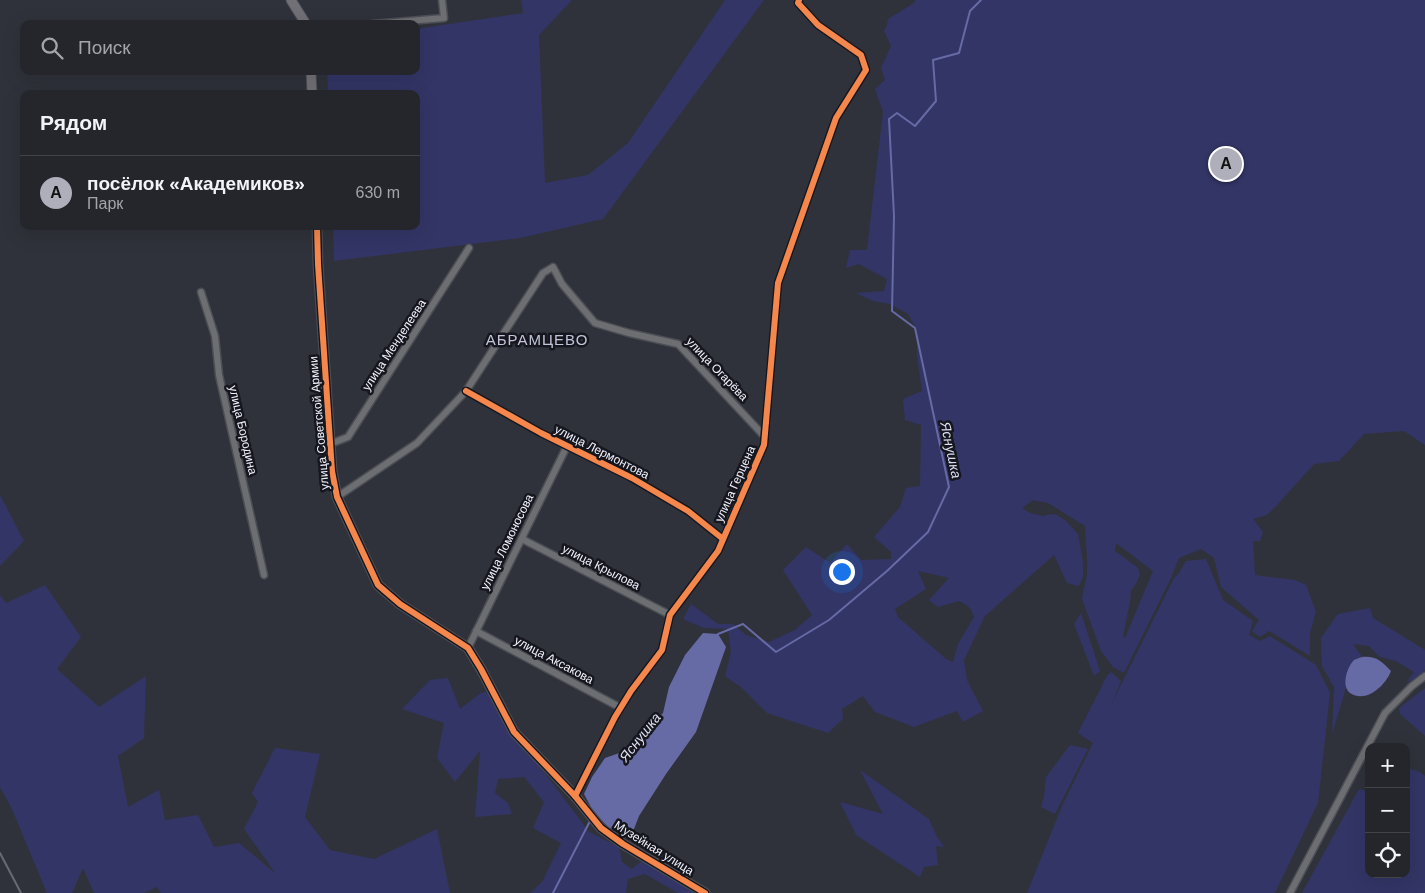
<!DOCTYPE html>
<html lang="ru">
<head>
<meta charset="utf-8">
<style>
  :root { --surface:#24262c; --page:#303238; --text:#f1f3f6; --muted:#a3a5a9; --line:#414348; --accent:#aeafba }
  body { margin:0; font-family:Helvetica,sans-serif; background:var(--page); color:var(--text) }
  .controls { position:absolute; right:15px; bottom:15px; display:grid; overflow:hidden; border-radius:10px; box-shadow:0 5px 20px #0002 }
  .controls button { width:45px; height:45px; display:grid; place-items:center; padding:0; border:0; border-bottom:1px solid var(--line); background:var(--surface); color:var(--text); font:25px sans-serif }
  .you { position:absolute; left:841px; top:571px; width:18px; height:18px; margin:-12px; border:4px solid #fff; border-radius:50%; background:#1a73e8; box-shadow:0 0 0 8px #1a73e833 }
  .badge { display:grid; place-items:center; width:32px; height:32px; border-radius:50%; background:var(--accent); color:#111; font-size:16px; font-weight:700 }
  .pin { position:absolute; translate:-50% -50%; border:2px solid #fff; box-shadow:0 1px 5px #0006 }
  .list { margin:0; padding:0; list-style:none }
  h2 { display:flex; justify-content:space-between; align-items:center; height:65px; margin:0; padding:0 20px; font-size:21px }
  h2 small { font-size:16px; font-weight:400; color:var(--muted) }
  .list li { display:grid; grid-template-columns:32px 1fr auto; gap:15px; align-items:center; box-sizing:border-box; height:75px; padding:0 20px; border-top:1px solid var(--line) }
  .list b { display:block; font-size:19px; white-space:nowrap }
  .list p { margin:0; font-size:16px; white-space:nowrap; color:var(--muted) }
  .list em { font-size:16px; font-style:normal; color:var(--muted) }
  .icon { flex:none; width:28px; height:28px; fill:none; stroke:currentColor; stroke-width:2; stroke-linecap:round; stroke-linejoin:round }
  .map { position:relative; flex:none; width:1425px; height:893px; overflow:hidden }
  .search { position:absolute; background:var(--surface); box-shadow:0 5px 20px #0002; left:20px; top:20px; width:400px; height:55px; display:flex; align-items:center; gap:12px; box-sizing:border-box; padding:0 18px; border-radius:10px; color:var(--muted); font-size:19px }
  .panel { position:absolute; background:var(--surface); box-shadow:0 5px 20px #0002; left:20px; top:90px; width:400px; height:140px; border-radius:10px }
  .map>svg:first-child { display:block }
</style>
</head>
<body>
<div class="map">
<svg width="1425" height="893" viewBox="0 0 1425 893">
  <rect width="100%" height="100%" fill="#30323b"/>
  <g fill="#333566" fill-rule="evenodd">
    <polygon points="521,0 572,0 539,35 545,183 588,175 628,143 725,0 764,0 603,219 520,238 334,261 333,226 416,226 416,94 328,94 327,71 416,71 416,29 523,13"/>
    <path d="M915 0H1425V445L1404 431 1364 434 1339 461 1314 464 1277 505 1267 515 1253 519 1263 532 1260 541H1253L1255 575 1295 580 1306 585 1316 612 1310 633V656L1269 631 1260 637 1252 631 1259 620 1221 587 1214 558 1201 549 1179 558 1171 578 1124 673 1113 667 1101 651 1082 599C1083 589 1087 580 1087 571 1088 556 1085 541 1085 526L1048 503 1033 500 1022 508 1030 513 1043 516 1050 514 1057 515 1065 520 1078 534 1083 562V576L1079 586 1067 583 1054 555 985 616 964 660 967 680 983 711 963 722 957 711 914 727 875 712 863 696 842 709 843 719 828 733 767 713 742 688 725 676 731 652 728 629 704 628 683 619 691 604 718 624H733L746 635 769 642 795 630 812 615 783 570 806 547 830 563 847 544 861 560 891 559V552L874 537 900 507 906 488 920 486 921 425 905 420 903 399 922 391 917 356V330L908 314 890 304 873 301 856 293 884 291 887 279 859 264 846 268 850 250H867L883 112 875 89 885 80 881 68 891 46 884 31 887 25 888 19 914 3ZM1116 543 1153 571 1125 638 1123 636 1130 602 1131 590 1136 584 1140 575 1138 568 1115 551ZM918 571 949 578 929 600 938 607 959 601C968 605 971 608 974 617L958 644 953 662 946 659 898 617 895 609 926 589Z"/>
    <polygon points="0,495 24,541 0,566"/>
    <polygon points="1206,559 1223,600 1253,621 1249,635 1260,641 1270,636 1316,665 1330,693 1318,803 1275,893 1027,893 1062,806 1093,743 1078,733 1107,676 1111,672 1121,681 1112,703 1174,578 1179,573 1186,561"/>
    <polygon points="45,585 81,637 57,669 99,707 146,676 144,738 118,756 128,807 159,790 165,820 198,815 214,847 239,843 276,874 244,829 258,802 252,793 275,748 320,754 305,817 330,850 374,859 437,829 450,893 161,893 157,887 144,893 94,893 83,868 72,893 47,893 11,807 0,787 0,595 6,603"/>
    <polygon points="1370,608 1373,618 1425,650 1425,670 1420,676 1406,683 1414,672 1396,661 1380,657 1369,646 1353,644 1362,657 1354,660 1346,678 1346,688 1332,734 1334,687 1322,666 1321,638 1338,614"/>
    <polygon points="1081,613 1100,671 1094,676 1074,624"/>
    <polygon points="448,678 460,709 481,693 488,691 510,734 532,756 589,832 619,847 622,862 632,869 643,860 697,893 678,893 645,874 628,879 626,893 530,893 542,882 561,843 533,828 544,802 524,777 498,779 495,793 508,803 512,814 475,817 480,751 455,782 437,758 444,723 402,709 430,680"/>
    <polygon points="1425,688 1425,736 1400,714 1399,708"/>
    <polygon points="1070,745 1088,749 1055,814 1041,807 1044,796 1046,777"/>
    <polygon points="1406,768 1418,771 1425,776 1425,893 1302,893 1359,789 1367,791 1369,788 1369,874 1406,874"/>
    <polygon points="860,770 929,819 937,837 944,847 936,846 938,865 924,867 920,877 856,835 840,802 883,814"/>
  </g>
  <g fill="#666aa5">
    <polygon points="703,633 718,634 726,647 696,732 666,774 639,816 634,829 625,833 609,828 593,811 584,794 592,777 605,758 625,751 663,713 669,687 685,655"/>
    <path d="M1362 657C1377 656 1381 661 1391 671 1386 685 1366 704 1350 693 1341 686 1347 667 1354 660 1356 659 1359 658 1362 657Z"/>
  </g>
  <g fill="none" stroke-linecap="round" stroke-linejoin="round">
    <g stroke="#666aa5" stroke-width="2">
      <polyline points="718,634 743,624 776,652 829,620 887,571 928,532 949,487 915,328 892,311 894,216 889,119 897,113 915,126 936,101 933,60 959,53 970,11 981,0"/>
      <polyline points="553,893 590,821"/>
    </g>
    <g stroke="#4c4e55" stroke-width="9">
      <g id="street">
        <polyline points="373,24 444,18 442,0"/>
        <polyline points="201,292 215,336 219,375 264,575"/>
        <polyline points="466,391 541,433 632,478 688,511 723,539"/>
        <polyline points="330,444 348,437 469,248"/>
        <polyline points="337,497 417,443 466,391 543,273 553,267 562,284 595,323 629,333 678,344 764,436"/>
        <polyline points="522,539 670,615"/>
        <polyline points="476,631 621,708"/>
        <polyline points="468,648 567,446"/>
        <polyline points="575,796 615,717 631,691 662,650 670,615 718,551 764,445 778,283 836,118 866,70 861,55 818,25 798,3 799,0"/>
        <polyline points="1290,893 1385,713 1412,686 1425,676"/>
      </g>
    </g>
    <g stroke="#4c4e55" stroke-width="11">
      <g id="secondary">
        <polyline points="291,0 306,24"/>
        <polyline points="311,71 312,94"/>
        <polyline points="317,226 318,264 332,471 337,497 378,585 400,604 468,648 481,669 514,732 575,796 601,828 623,844 705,893"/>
      </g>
    </g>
    <use href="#street" stroke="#6c6e71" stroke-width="6"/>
    <use href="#secondary" stroke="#707076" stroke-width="9"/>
    <polyline stroke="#696a71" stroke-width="2" points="0,853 21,893"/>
    <g stroke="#16171e" stroke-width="9">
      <g id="cycleway">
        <polyline points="317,226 318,264 332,471 337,497 378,585 400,604 468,648 481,669 514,732 575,796 601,828 623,844 705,893"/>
        <polyline points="466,391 541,433 632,478 688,511 723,539"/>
        <polyline points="575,796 615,717 631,691 662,650 670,615 718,551 764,445 778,283 836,118 866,70 861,55 818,25 798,3 799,0"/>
      </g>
    </g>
    <use href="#cycleway" stroke="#f5874c" stroke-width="6"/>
  </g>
  <g text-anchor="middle" stroke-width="5" stroke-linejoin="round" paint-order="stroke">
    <g font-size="12" fill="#f2f3fe" stroke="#16171e">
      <text transform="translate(394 345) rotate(-57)" y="4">улица Менделеева</text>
      <text transform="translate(717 369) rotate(46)" y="4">улица Огарёва</text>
      <text transform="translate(319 423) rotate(-95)" y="4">улица Советской Армии</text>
      <text transform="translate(243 430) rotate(77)" y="4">улица Бородина</text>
      <text transform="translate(602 452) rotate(27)" y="4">улица Лермонтова</text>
      <text transform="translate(735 484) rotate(-66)" y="4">улица Герцена</text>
      <text transform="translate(507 542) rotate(-64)" y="4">улица Ломоносова</text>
      <text transform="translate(601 567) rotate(27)" y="4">улица Крылова</text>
      <text transform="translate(554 660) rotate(28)" y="4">улица Аксакова</text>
      <text transform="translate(654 848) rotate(32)" y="4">Музейная улица</text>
    </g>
    <g font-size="14" font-style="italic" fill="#dddff2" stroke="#16171e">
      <text transform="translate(951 450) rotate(78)" y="5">Яснушка</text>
      <text transform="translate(640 737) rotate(-52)" y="5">Яснушка</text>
    </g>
    <g font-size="15" letter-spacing="1" fill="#c2c4da" stroke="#16171e">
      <text x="537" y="345">АБРАМЦЕВО</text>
    </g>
  </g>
</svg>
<div class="controls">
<button>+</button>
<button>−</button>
<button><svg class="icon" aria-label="locate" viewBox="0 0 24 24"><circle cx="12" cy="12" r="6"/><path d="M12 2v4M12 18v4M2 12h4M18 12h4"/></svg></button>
</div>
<div class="you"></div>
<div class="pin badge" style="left:1226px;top:164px">A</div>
<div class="search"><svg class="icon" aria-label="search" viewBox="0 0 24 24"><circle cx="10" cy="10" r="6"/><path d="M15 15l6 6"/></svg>Поиск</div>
<section class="panel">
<h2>Рядом<small></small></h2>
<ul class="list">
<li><span class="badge">A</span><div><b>посёлок «Академиков»</b><p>Парк</p></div><em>630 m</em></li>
</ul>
</section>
</div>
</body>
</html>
